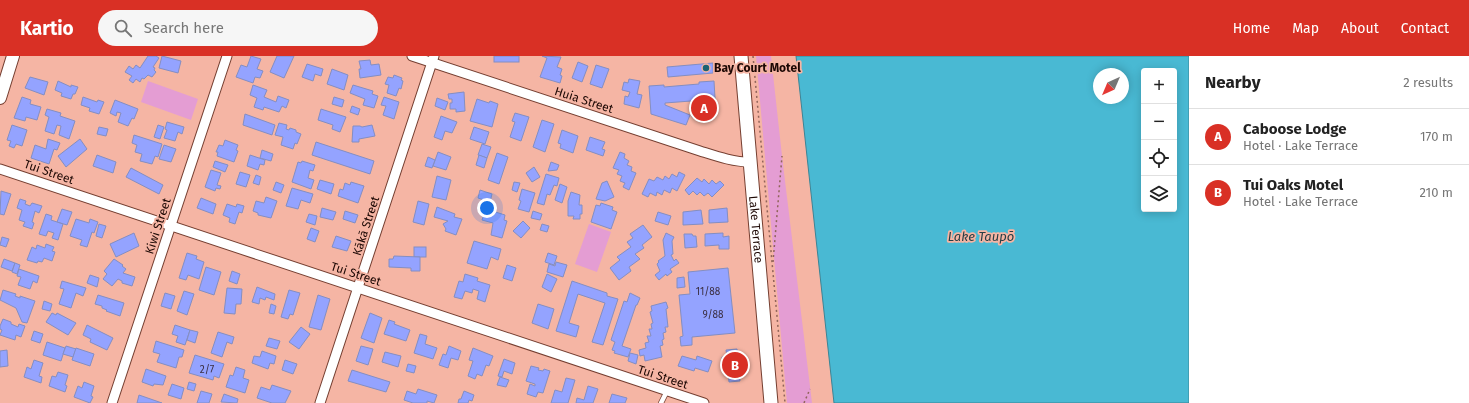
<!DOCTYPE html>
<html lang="en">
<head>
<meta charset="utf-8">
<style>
  :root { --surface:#fff; --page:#f6f6f6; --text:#222; --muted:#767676; --line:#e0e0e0; --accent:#d93025 }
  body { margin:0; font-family:"Fira Sans",sans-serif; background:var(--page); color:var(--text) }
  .controls { position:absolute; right:12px; top:12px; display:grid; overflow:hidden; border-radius:4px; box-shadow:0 2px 10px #0003 }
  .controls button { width:36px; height:36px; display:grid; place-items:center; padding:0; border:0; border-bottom:1px solid var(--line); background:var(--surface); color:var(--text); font:20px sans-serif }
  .compass { position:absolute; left:1093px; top:12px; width:36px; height:36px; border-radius:50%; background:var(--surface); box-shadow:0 2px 10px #0003; rotate:224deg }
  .you { position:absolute; left:487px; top:152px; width:14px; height:14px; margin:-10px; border:3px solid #fff; border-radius:50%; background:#1a73e8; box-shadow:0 0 0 6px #1a73e833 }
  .badge { display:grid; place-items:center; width:26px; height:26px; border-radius:50%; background:var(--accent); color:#fff; font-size:13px; font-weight:700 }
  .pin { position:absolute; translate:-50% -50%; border:2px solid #fff; box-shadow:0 1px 4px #0006 }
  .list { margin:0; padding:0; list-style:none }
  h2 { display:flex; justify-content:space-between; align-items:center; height:52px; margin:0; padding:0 16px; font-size:17px }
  h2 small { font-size:13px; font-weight:400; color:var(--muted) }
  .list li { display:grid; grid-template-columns:26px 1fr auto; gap:12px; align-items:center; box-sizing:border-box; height:56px; padding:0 16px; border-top:1px solid var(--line) }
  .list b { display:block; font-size:15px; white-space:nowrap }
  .list p { margin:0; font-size:13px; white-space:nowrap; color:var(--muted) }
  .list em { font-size:13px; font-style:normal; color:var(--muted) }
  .icon { flex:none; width:22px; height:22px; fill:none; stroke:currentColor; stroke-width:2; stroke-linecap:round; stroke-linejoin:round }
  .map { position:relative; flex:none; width:1189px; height:347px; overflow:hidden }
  header { display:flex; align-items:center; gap:24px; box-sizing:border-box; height:56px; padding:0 20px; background:var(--accent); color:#fff }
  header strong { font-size:19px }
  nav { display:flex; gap:22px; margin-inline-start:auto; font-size:14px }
  .search { width:280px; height:36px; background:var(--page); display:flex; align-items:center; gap:10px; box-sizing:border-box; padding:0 14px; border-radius:22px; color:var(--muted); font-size:15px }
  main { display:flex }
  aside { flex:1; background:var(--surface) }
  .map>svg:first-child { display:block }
</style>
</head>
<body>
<header>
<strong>Kartio</strong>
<div class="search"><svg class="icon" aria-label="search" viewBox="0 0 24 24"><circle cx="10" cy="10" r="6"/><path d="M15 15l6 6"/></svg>Search here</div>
<nav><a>Home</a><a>Map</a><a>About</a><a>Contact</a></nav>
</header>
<main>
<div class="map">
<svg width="1189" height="347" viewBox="0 0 1189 347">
  <rect width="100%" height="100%" fill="#f5b5a4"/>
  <g fill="#e49dd3">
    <polygon points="756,0 771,0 782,100 812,347 787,347"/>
    <polygon points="148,25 198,43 191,64 141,46"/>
    <polygon points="589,168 611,176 597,216 575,208"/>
  </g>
  <path fill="#49b9d3" stroke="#3c8495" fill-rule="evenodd" d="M796 0H1189V347H834ZM1144 15H1174V153H1144ZM1099 18H1123V42H1099Z"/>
  <g fill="#94a3ff" stroke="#848ec2">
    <polygon points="148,0 156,0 159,2 153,11 155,12 154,14 156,16 152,21 148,19 144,23 142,22 140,26 136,23 133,27 129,24 132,20 125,16 129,10 133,13 136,9 140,12"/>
    <polygon points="162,0 181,5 178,17 159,12"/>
    <polygon points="251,0 261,3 257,13 263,15 260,22 255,21 253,27 236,21 241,9 247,11"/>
    <polygon points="277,0 294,0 284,22 270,16"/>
    <rect x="494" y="0" width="25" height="6"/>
    <polygon points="542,0 561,1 557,11 562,13 560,19 562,20 560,27 540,21 547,2"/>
    <polygon points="370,4 371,9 379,8 381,19 360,22 359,13 361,13 359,5"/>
    <polygon points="578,6 588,10 582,26 572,22"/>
    <polygon points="713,7 713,17 668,21 667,11"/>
    <polygon points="307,8 323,13 321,20 315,18 313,25 302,21"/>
    <polygon points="596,9 609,13 602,32 590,28"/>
    <polygon points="332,13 348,19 344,34 327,28"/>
    <polygon points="394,19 402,22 401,24 403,25 401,33 399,32 396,40 387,37 389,29 385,28 388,21 393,22"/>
    <polygon points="30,21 48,26 44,39 25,32"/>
    <polygon points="629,23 640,25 637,38 642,39 639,52 624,48 625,40 628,41 630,36 622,34 624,26 628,27"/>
    <polygon points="58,25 71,31 71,29 78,31 75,38 73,38 71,43 61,40 62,37 55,34"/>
    <polygon points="714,25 716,59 692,61 691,45 665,47 665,49 690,59 686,69 651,58 649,30 664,29 664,31 699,28 699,26"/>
    <polygon points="253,29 267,34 264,41 276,46 278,40 289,44 286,52 282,50 279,56 264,51 263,54 254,51 257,42 250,39"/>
    <polygon points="353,29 373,35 372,38 378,40 374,52 363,49 365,43 350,37"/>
    <polygon points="464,36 465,55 456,56 456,53 450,53 450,47 452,47 452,43 449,43 448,38"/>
    <polygon points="22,41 31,44 30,48 41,51 37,64 26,61 25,65 14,62"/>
    <polygon points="83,41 97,46 98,44 104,46 99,58 89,55 90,52 81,49"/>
    <polygon points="334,41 344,44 342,51 332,48"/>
    <polygon points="384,41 399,46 394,63 383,59 386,50 381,49"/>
    <polygon points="437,42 448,46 445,54 435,50"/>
    <polygon points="477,43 489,47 490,45 498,48 492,71 470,65"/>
    <polygon points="115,44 138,53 134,63 132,62 128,70 118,66 121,57 117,56 116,60 110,57"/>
    <polygon points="352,50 360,53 358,59 350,56"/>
    <polygon points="47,53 61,57 60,60 75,65 69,83 59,79 61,70 57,69 54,78 45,75 49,61 45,59"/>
    <polygon points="321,53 346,61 340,76 332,73 333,69 318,64"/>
    <polygon points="515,57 529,61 521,85 510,81 515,66 512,65"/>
    <polygon points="245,58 275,69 272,79 243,69"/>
    <polygon points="441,60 457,66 452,77 445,75 442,84 434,81"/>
    <polygon points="542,64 554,68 545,96 533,91"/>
    <polygon points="167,66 184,71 182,78 178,76 175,85 164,82 167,74 165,73"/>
    <polygon points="279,67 287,69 286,73 289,74 290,72 296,74 296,76 301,78 297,88 295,87 293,93 281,89 283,81 275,79"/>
    <polygon points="12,69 27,74 22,90 16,88 14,92 9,90 11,85 7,84"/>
    <polygon points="158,69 164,71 160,83 154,81"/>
    <polygon points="372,69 375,80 359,83 359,86 352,86 353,70 360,70 362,71"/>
    <polygon points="99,71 108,73 106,80 97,78"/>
    <polygon points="474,71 489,76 485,88 470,83"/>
    <polygon points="562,74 578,80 573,97 560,92 561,88 558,87"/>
    <polygon points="134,79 162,88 158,101 155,100 152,108 140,105 142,98 135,96 137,89 132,87"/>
    <polygon points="590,81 605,86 602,93 605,94 603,100 586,94"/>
    <polygon points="48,83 60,87 57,94 54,93 49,108 31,102 35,89 46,93"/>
    <polygon points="80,83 87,93 66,111 58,100"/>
    <polygon points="225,84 238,89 236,94 238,95 234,106 217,100 218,96 216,96 219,89 223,90"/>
    <polygon points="316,86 374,105 370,118 312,99"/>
    <polygon points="482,88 491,91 487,102 478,99"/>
    <polygon points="164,89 176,93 171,106 159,103"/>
    <polygon points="262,94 273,98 271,105 260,102"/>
    <polygon points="438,96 451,101 446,114 433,110"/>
    <polygon points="620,96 625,98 624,102 629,105 627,109 632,111 631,115 636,117 629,134 623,131 625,127 620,125 622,120 617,118 619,114 613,112"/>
    <polygon points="497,97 508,101 499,128 488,124"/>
    <polygon points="97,99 116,106 113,117 93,110"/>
    <polygon points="250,99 265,104 264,109 260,108 258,114 247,110"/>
    <polygon points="479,99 487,102 484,112 476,109"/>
    <polygon points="428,101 435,104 432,112 425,110"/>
    <polygon points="215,105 228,109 225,116 213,111"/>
    <polygon points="302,105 315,109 313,115 310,114 308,122 314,124 311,133 292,126 298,106 301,107"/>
    <polygon points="551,106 559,109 557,114 548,115"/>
    <polygon points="534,111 540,121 532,126 526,117"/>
    <polygon points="131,112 163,129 159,138 126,121"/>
    <polygon points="211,114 221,117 217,129 221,130 220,133 216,132 215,135 205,131"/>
    <polygon points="240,116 250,119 246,131 236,128"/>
    <polygon points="679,116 685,119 677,135 672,132 670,137 664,134 662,139 657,136 656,140 650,137 648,141 642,138 649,123 654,125 657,121 663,124 665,120 669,123 672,118 677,121"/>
    <polygon points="546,118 559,122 557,130 554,129 550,139 547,138 544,149 537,147"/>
    <polygon points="256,119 261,121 259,129 253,127"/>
    <polygon points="437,120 451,124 446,144 432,141"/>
    <polygon points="697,122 702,126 704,123 709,128 712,124 716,128 720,125 724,129 712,141 708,137 704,140 700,136 697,139 693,135 689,139 685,134"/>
    <polygon points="320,124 334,128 331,138 317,133"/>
    <polygon points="607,125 614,141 605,145 596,143 602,127"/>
    <polygon points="276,126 284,129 281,137 273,134"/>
    <polygon points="351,126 364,130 358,147 338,140 340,133 343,134 345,127 350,129"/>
    <polygon points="514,126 520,127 517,136 512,134"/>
    <polygon points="560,128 567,131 562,147 555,144"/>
    <polygon points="292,132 313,138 310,147 301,144 298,153 286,150"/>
    <polygon points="522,133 535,137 529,156 518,153 521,145 519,144"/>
    <polygon points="480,134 492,138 490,146 478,142"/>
    <polygon points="1,135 11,138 4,159 0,158"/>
    <polygon points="571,136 580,139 579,149 582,149 582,158 580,158 580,163 573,163 574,160 568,160 568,145"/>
    <polygon points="266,141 277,145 271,162 258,159 258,157 253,155 256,145 264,147"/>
    <polygon points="201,142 216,148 213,158 197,152"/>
    <polygon points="20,143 26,145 25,148 30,150 32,147 42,150 39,157 35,155 32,166 34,167 32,173 23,170 25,166 19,164 22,154 17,152"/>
    <polygon points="418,145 429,148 424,169 413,166"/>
    <polygon points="601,147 613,151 612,154 617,156 611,173 591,166 596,149 600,150"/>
    <polygon points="227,148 236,151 237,148 244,150 242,157 239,156 235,168 229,166 230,162 223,159"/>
    <polygon points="437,151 455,158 454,161 462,163 456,179 445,175 446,173 443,168 448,165 434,161"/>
    <polygon points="322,152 336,156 333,164 320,161"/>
    <polygon points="727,152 728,166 709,167 709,154"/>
    <polygon points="62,153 72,156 67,169 57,166"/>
    <polygon points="486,153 505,159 504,164 507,165 502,182 491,179 493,167 482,164"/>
    <polygon points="701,154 703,168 683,169 683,156"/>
    <polygon points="345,155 358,159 355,167 343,163"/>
    <polygon points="533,155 542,158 540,164 531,162"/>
    <polygon points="658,156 671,160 668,169 655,165"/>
    <polygon points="46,158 52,160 51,164 63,168 58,184 52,182 54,177 48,175 46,180 39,178"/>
    <polygon points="309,158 317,160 315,169 306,166"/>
    <polygon points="76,163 89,167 90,163 98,166 94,177 92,176 87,191 80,189 82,184 70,180"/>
    <polygon points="523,165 530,172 521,182 513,175"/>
    <polygon points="99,168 106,170 102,182 96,180"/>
    <polygon points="542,168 549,170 547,176 540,174"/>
    <polygon points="643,169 652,181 642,189 644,192 635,198 640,203 629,211 631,215 619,224 610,212 620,204 617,201 631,191 627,186 633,182 630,178"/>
    <polygon points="311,172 319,175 315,186 307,183"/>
    <polygon points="134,177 139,190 116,201 110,188"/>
    <polygon points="666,177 674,181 672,185 673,198 671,199 674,205 676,203 679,207 670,213 672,216 667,220 666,218 659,224 655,219 660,215 657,208 659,206 658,205 665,200 663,184"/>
    <polygon points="723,177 723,181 729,180 729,193 719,193 719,189 705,190 705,178"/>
    <polygon points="684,178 692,178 693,180 696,180 697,191 685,192"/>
    <polygon points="336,180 351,185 347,195 332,191"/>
    <polygon points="2,181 9,183 6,191 0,189"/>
    <polygon points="474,185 501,193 498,204 491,201 487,213 467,207"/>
    <polygon points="46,188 54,191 52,195 55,196 52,205 44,202 42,206 38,205 37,207 27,204 32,191 36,193 37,189 45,192"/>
    <rect x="414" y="191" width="12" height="10"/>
    <polygon points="187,197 197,200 196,203 204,206 199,223 188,219 186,224 179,222"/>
    <polygon points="548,197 557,200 554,209 545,206"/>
    <polygon points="394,200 420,201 420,215 411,215 411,212 389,211 389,203 393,203"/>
    <polygon points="4,203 15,207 12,215 1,211"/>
    <polygon points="114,203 123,209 122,210 126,213 123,217 135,221 132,230 122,227 122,225 118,223 112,230 103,223 107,218 104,215"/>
    <polygon points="556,206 567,209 563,221 547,216 549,208 555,210"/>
    <polygon points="15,207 20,209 17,218 12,216"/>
    <polygon points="507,209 516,212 512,225 503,222"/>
    <polygon points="206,211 221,216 214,239 199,234"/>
    <polygon points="728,212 735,277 692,281 692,289 681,290 680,281 683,280 679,239 690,238 688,216"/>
    <polygon points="19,213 39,220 37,227 33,225 30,233 18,229 21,221 17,220"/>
    <polygon points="232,215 240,218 237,228 229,225"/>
    <polygon points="465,218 478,222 477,225 490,229 485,246 477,243 479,235 473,233 472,237 465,235 462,243 454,241 459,225 463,226"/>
    <polygon points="547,218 557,223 551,236 542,231"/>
    <polygon points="90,219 99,222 97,231 87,227"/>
    <polygon points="684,221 685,231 677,232 677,222"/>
    <polygon points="62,225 86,232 83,240 76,237 71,252 59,248 64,233 60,232"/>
    <polygon points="572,225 607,237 607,240 618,243 603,289 592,286 605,247 578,238 569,267 579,270 576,281 556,275"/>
    <polygon points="257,231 275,238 274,244 266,241 265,244 260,242 259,248 252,246"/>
    <polygon points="227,232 242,233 241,248 236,248 235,258 224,257"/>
    <polygon points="3,234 16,238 15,240 20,242 20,240 35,245 27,267 22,266 16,252 0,244"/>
    <polygon points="289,234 300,237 293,259 290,258 288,263 281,261"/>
    <polygon points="184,235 194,238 187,259 177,255"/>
    <polygon points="165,237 175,240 171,253 161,250"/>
    <polygon points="630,237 640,242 637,249 636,249 622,290 631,293 628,301 614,297 615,295 612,294 615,286 611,284 624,245 627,246"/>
    <polygon points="98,239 124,247 120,260 106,255 107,254 102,252 102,250 95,248"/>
    <polygon points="318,239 330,243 321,274 309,271"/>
    <polygon points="44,245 52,248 50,255 42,253"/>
    <polygon points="666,246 668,252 666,253 668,271 665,271 666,276 663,277 664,283 662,284 663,289 660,290 662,301 645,305 644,299 640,300 639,294 646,292 645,287 649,286 647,280 651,280 649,273 652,273 651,268 653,267 650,256 652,255 651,250"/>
    <polygon points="271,248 276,250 274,258 269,257"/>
    <polygon points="538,248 554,253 548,273 532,267"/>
    <polygon points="52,257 56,259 57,257 76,267 68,279 46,266"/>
    <polygon points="370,257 382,262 374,287 361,282"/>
    <polygon points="3,263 11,266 11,268 18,271 19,268 25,270 21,281 16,279 15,284 0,279 2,274 0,273 0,270"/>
    <polygon points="389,264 395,266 394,268 410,274 406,285 384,278"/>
    <polygon points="87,269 113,282 107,294 90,286 91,283 83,279"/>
    <polygon points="175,269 190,274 185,289 176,286 178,280 172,278"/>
    <polygon points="301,271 310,278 299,293 289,286"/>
    <polygon points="190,274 198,276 195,287 187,284"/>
    <polygon points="34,275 43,278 40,287 31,284"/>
    <polygon points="218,276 234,281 232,288 227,286 222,301 211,297"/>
    <polygon points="420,278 427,280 425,288 437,292 433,303 414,297"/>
    <polygon points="269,282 280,285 277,293 266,290"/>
    <polygon points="156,285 184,294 182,301 179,301 176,312 157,306 160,298 153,296"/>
    <polygon points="47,286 65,292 61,305 43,299"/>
    <polygon points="66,290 76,293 73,301 63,298"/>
    <polygon points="361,290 373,293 368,309 356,305"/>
    <polygon points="449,290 461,295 458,304 451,302 448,312 439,309 443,298 446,299"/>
    <polygon points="76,292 94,298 90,310 72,304"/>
    <polygon points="473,292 493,300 489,310 486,309 482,320 477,318 475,323 468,320 473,305 469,304"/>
    <polygon points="737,293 740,325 729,326 728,315 723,316 722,301 727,301 726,294"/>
    <polygon points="7,294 8,310 0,311 0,295"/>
    <polygon points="262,295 276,300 274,308 270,307 268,313 252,307 254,300 260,301"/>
    <polygon points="385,296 401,300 398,311 382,306"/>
    <polygon points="630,297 638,299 636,308 628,305"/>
    <polygon points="195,299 224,308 219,322 214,320 213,324 189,317"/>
    <polygon points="682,300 696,304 697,300 712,305 708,316 695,312 694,315 678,310"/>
    <polygon points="504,303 515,307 512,318 504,315 502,321 498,320"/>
    <polygon points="34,304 43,307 39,320 42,321 41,327 24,321 27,311 31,313"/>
    <polygon points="285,304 297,308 293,318 282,314"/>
    <polygon points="408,308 416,310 414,317 406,315"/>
    <polygon points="531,310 539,312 538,314 543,315 544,313 550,315 543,337 538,336 536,341 527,338 530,328 535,330 535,328 526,325"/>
    <polygon points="236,311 245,314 243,322 249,324 245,337 226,331 230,319 233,320"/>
    <polygon points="146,313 166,320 163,329 154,328 153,330 142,326"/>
    <polygon points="352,314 390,326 386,336 348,325"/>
    <polygon points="58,316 68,319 65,329 67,330 65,336 49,330 52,320 56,321"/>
    <polygon points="500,321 509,324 506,331 497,329"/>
    <polygon points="566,322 575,324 568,347 551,347 555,334 562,336"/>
    <polygon points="84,326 94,330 91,340 93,341 90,347 74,341 78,330 82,332"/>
    <polygon points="189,326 196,328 194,335 187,333"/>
    <polygon points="172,328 184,332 181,343 168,339"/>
    <polygon points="272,329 291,335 285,347 272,347 257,342 261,331 270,334"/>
    <polygon points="588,330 598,333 593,347 576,347 577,342 584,344"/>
    <polygon points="418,333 437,339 434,347 427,345 427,347 413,347 404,344 407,335 416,338"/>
    <polygon points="201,335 212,338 209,347 197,347"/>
    <polygon points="464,335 474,339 472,345 469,344 468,347 458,347 459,343 461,343"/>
    <polygon points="224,338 238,343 237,347 221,346"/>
    <polygon points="612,338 627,342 625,347 609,347"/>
    <polygon points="139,339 162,347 137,347"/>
  </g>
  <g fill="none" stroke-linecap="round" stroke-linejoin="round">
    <g stroke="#753f31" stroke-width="6">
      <polyline id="service" points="661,347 667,335"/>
    </g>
    <g stroke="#753f31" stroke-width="11">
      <g id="minor">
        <path d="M412 0 700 95C716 100 733 106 750 106"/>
        <polyline points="0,113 704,347"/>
        <polyline points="112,347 227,0"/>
        <polyline points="320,347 434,0"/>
      </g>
    </g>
    <g stroke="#753f31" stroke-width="14">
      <polyline id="tertiary" points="0,42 13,0"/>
    </g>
    <g stroke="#753f31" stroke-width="15">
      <g id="secondary">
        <path id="s1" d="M741 0 771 347"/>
      </g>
    </g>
    <g stroke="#906459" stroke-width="1.5" stroke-dasharray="2 3" stroke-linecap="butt">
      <polyline points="753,0 785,347"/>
      <polyline points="773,206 782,100"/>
      <polyline points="804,347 810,333"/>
    </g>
    <use href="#service" stroke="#fff" stroke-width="4.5"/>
    <use href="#minor" stroke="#fff" stroke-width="9"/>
    <use href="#tertiary" stroke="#fff" stroke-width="12"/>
    <use href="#secondary" stroke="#fff" stroke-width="13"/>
  </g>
  <circle fill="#1b6272" stroke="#f5b5a4" stroke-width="1.5" cx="706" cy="12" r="4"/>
  <g text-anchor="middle" stroke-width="3.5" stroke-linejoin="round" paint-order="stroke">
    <g font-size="10" fill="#3b2f43">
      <text x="708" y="239">11/88</text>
      <text x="713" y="262">9/88</text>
      <text x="207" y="317">2/7</text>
    </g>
    <g font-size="12" font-weight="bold" fill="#1d0804" stroke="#f5b5a4" text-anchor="start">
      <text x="714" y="16">Bay Court Motel</text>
    </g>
    <g font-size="12" fill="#1d0804" stroke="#f5b5a4">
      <text transform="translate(584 44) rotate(18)" y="4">Huia Street</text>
      <text transform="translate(49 116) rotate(19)" y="4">Tui Street</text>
      <text transform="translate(158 170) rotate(-72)" y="4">Kiwi Street</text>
      <text transform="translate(366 170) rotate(-72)" y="4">Kākā Street</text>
      <text dy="4" stroke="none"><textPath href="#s1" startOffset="174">Lake Terrace</textPath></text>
      <text transform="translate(356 218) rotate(18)" y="4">Tui Street</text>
      <text transform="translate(663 321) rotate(18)" y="4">Tui Street</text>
    </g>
    <g font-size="13" font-style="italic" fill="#263e45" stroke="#f5b5a4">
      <text x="981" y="185">Lake Taupō</text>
    </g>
  </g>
</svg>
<div class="controls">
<button>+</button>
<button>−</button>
<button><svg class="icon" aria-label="locate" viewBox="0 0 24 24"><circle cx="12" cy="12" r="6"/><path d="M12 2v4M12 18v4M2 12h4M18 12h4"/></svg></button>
<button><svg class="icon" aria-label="layers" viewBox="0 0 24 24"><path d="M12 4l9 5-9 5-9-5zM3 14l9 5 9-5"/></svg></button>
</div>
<svg class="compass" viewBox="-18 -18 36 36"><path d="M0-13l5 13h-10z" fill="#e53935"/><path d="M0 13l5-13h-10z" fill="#767676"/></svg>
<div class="you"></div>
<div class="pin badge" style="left:704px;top:52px">A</div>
<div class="pin badge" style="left:735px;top:309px">B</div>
</div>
<aside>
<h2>Nearby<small>2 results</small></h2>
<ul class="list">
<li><span class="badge">A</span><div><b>Caboose Lodge</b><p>Hotel · Lake Terrace</p></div><em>170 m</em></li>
<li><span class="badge">B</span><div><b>Tui Oaks Motel</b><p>Hotel · Lake Terrace</p></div><em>210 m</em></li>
</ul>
</aside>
</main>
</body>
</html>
